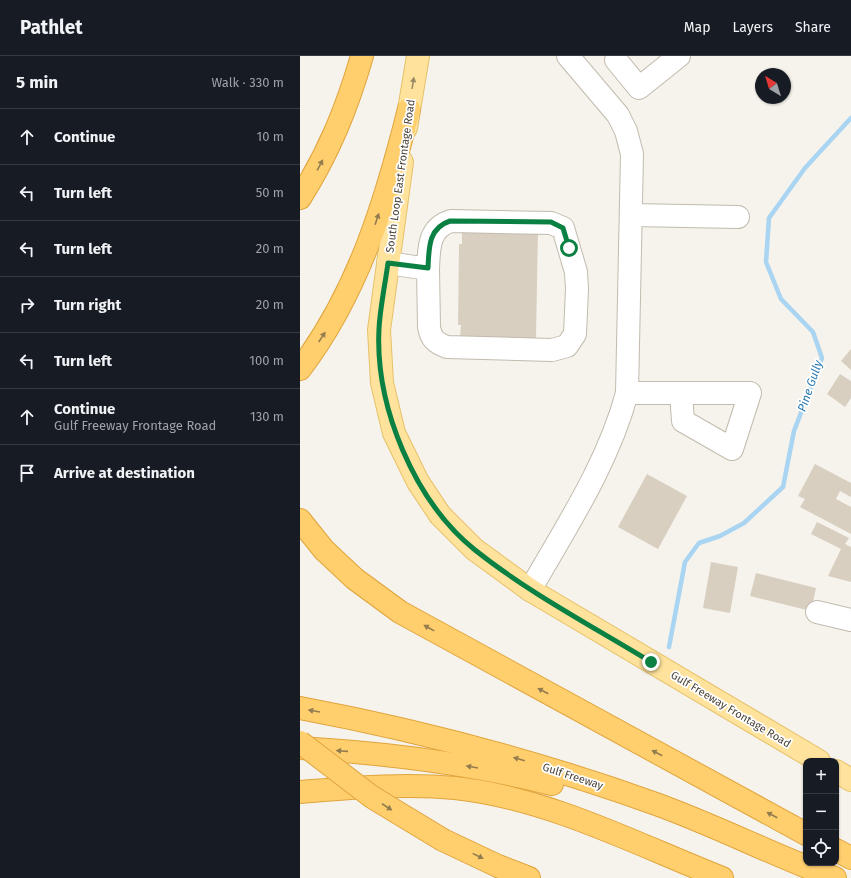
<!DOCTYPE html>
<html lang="en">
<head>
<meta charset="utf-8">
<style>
  :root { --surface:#171b24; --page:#20242c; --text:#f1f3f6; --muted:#9ea1a6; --line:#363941 }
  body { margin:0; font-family:"Fira Sans",sans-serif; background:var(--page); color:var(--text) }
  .controls { position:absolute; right:12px; bottom:12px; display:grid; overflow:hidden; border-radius:8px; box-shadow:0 1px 3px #0004 }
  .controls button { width:36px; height:36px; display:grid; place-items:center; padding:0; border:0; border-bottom:1px solid var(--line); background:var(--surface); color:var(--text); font:20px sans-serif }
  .compass { position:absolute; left:455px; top:12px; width:36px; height:36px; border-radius:50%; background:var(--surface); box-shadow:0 1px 3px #0004; rotate:322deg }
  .stop { position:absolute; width:12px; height:12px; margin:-9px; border:3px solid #0b8043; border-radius:50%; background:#fff }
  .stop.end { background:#0b8043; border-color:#fff; box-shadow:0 1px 4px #0008 }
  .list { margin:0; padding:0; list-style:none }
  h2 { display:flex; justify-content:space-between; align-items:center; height:52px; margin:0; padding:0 16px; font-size:17px }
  h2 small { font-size:13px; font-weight:400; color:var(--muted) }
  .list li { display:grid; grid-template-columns:26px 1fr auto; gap:12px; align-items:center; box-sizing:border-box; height:56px; padding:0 16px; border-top:1px solid var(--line) }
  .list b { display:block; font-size:15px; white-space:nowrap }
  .list p { margin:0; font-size:13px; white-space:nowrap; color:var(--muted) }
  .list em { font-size:13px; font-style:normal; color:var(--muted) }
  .icon { flex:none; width:22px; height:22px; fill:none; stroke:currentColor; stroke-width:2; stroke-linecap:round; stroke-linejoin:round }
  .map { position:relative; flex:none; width:551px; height:822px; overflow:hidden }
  header { display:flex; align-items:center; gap:24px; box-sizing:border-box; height:56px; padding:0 20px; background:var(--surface); border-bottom:1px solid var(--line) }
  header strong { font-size:19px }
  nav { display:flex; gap:22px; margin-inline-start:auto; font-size:14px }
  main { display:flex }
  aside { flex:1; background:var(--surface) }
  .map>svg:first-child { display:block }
</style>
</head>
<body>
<header>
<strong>Pathlet</strong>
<nav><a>Map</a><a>Layers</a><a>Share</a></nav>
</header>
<main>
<aside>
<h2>5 min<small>Walk · 330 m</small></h2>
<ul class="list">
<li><svg class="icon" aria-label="ahead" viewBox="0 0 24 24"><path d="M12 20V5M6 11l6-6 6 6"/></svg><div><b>Continue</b></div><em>10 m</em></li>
<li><svg class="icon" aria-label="left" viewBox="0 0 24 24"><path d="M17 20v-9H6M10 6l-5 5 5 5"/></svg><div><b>Turn left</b></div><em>50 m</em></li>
<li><svg class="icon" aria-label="left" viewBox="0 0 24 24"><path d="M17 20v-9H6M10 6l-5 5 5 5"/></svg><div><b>Turn left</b></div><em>20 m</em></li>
<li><svg class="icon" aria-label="right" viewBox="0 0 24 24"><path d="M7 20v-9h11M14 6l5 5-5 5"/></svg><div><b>Turn right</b></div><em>20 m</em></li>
<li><svg class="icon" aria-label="left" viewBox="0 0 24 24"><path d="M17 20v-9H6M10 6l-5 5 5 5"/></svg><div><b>Turn left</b></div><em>100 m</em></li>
<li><svg class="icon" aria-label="ahead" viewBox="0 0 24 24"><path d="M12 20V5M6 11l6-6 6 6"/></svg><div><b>Continue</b><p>Gulf Freeway Frontage Road</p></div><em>130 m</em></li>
<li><svg class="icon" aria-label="arrive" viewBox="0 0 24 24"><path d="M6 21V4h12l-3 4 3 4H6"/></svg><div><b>Arrive at destination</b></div></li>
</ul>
</aside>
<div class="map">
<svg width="551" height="822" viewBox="0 0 551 822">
  <rect width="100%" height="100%" fill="#f6f3ec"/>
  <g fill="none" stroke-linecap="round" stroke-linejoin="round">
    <polyline stroke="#a9d4f2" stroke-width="4.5" points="369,591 385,506 399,487 420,480 444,467 483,431 494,375 522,302 513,276 481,243 466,206 469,162 505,112 551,62"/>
  </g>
  <g fill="#d8cfc1">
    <polygon points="162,174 238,175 236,282 160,282 161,269 158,269 159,188 162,188"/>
    <polygon points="551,293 551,314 541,305"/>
    <polygon points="540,318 551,325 551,342 545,351 527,338"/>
    <polygon points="515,408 551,427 551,441 540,435 536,443 551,451 551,478 500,451 505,443 498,440"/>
    <polygon points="347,418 387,440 358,493 318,471"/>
    <polygon points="517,466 549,482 545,488 551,491 551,526 528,520 541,493 511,478"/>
    <polygon points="411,506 438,511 430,557 403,552"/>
    <polygon points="456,517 516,532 511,555 450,540"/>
  </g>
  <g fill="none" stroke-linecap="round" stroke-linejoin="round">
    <g stroke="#c2bbae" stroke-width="24">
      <g id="minor">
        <polyline points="316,4 339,32 379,0"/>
        <polyline points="331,159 438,161"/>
        <path d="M88 207 128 213C129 193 128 172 151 165L251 167 263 172 276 216 277 233 275 278 267 290 252 294 147 291C136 287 131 283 129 271L128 213"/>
        <polyline points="327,337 450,337 432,393 383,365 381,337"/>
        <path d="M230 534C266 471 308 408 327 337L332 98 326 75 318 59 268 0"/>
        <polyline points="517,556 551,564"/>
      </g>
    </g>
    <g stroke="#e6c16a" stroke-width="24">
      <g id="major">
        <polyline points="106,72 118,0"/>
        <polyline points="102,106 79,274 82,327 94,377 118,426 140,459 174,493 230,534 519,705"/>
        <polyline points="536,715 551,724"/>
      </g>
    </g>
    <g stroke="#e0a43c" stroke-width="24">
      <g id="highway">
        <path d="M0 142C29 96 47 52 62 0"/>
        <path d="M0 313C58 237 86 145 109 53"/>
        <polyline points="0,464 24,494 55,523 100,556 506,778"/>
        <path d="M0 652C123 675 239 706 356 748 417 770 475 800 535 822"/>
        <path d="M0 692C85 697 169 707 252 728"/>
        <path d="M0 736C51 732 104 727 155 732 248 742 336 788 422 822"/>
        <polyline points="143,784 198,810 229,822"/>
        <polyline points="536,794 551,802"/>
      </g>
    </g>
    <use href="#minor" stroke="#fff" stroke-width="22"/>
    <use href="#major" stroke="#ffe39c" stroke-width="22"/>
    <use href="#highway" stroke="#ffcf6e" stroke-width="22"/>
    <g stroke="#e0a43c" stroke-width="24" stroke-linecap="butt">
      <polyline id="highway-bridge" points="0,686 72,741 143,784"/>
    </g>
    <use href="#highway-bridge" stroke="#ffcf6e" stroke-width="22"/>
  </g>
  <defs><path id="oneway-solid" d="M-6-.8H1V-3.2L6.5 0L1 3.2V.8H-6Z"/></defs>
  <use fill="#9c8c66" href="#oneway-solid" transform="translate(113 27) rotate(-81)"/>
  <g fill="#937c4e">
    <use href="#oneway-solid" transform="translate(20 109) rotate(-62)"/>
    <use href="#oneway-solid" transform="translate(77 163) rotate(-71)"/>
    <use href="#oneway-solid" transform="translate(22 281) rotate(-57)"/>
    <use href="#oneway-solid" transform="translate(129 572) rotate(-151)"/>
    <use href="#oneway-solid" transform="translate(243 635) rotate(-152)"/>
    <use href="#oneway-solid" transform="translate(14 655) rotate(-170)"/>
    <use href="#oneway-solid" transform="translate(42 695) rotate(-176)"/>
    <use href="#oneway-solid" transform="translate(357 697) rotate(-152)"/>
    <use href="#oneway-solid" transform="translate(219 703) rotate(-164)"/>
    <use href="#oneway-solid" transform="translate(172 711) rotate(-170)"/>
    <use href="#oneway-solid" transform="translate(87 751) rotate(33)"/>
    <use href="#oneway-solid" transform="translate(472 759) rotate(-152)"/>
    <use href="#oneway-solid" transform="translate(178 800) rotate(26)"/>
  </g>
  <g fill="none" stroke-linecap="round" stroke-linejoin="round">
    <path stroke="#0b8043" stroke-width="5" d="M269 192 263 172 251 166 150 165C128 172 129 193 128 212L88 207C85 229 80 252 79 273 75 350 114 445 175 494 229 537 292 570 351 606"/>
  </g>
  <g text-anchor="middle" stroke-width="3.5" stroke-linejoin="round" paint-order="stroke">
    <g font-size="11" fill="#4b4439" stroke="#fff">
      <text transform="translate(100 120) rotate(-82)" y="4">South Loop East Frontage Road</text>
      <text transform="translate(431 653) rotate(31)" y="4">Gulf Freeway Frontage Road</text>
      <text transform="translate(273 720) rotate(18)" y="4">Gulf Freeway</text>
    </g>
    <g font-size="12" font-style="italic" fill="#2e7ab2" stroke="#fff">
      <text transform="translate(510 330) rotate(-71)" y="4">Pine Gully</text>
    </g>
  </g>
</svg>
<div class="controls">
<button>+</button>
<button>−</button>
<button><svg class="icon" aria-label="locate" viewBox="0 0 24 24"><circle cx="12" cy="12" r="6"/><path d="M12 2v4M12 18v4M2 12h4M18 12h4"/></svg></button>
</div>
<svg class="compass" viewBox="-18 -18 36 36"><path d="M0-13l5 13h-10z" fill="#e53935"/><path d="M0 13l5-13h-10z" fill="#9ea1a6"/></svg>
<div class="stop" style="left:269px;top:192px"></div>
<div class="stop end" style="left:351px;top:606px"></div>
</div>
</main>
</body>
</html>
